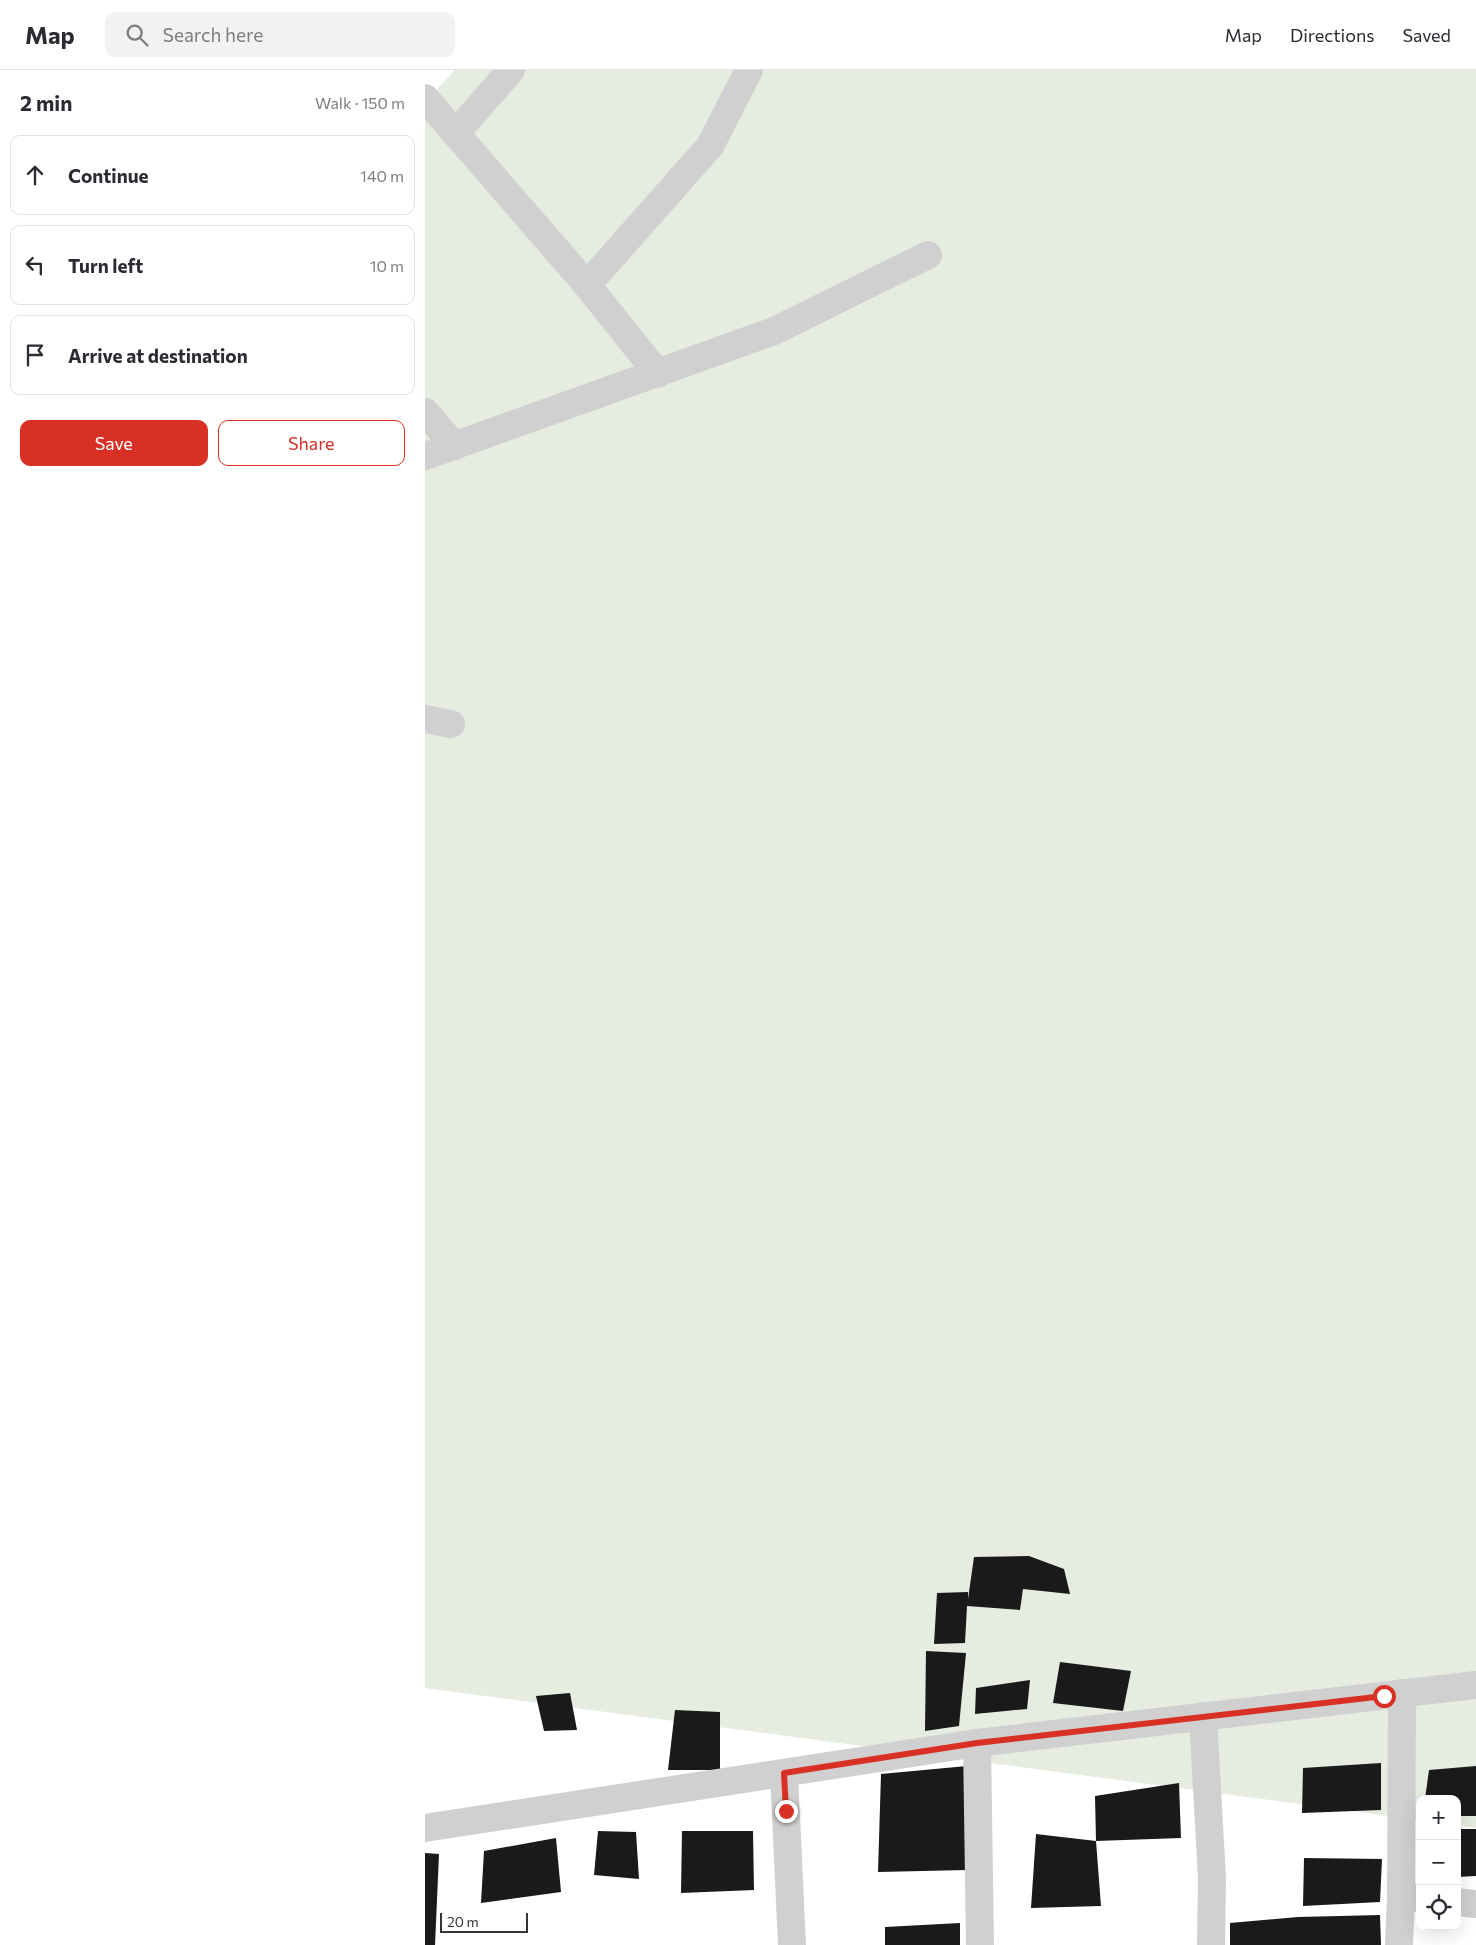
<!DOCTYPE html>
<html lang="en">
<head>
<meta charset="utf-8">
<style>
  :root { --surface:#fff; --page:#f2f2f3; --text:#2b2b33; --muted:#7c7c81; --line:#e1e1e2; --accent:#d93025 }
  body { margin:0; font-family:Commissioner,sans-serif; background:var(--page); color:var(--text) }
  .controls { position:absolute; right:15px; bottom:15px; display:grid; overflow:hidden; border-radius:10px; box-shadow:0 5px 20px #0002 }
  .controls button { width:45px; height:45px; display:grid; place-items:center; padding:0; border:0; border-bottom:1px solid var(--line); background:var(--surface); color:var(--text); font:25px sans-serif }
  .scale { position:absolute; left:15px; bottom:12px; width:88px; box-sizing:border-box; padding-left:5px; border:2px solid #333; border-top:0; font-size:14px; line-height:18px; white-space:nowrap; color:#333; -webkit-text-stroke:4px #fff; paint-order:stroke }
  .stop { position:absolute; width:15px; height:15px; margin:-11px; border:4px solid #d93025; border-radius:50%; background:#fff }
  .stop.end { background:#d93025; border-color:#fff; box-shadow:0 1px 5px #0008 }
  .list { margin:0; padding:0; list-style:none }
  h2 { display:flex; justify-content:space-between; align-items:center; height:65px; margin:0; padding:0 20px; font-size:21px }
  h2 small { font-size:16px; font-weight:400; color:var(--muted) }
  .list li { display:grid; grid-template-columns:32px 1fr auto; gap:15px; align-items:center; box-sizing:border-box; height:80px; margin:0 10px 10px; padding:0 10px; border:1px solid var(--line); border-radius:10px }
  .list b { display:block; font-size:19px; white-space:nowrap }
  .list em { font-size:16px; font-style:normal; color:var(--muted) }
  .actions { display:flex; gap:10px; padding:15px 20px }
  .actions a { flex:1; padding:11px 0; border:1px solid var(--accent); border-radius:10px; text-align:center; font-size:18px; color:var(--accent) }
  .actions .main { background:var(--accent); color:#fff }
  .icon { flex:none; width:28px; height:28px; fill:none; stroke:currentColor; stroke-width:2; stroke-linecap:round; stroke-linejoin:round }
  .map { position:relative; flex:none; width:1051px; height:1875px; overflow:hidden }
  header { display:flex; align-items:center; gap:30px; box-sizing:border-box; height:70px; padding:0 25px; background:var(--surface); border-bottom:1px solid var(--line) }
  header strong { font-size:24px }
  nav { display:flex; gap:28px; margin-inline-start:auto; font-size:18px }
  .search { width:350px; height:45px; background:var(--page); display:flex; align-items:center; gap:12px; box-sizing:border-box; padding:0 18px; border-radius:10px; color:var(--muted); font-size:19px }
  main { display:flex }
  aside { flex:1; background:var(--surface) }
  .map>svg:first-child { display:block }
</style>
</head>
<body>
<header>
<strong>Map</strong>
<div class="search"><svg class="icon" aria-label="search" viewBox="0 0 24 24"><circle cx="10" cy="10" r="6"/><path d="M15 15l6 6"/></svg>Search here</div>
<nav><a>Map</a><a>Directions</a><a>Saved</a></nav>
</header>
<main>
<aside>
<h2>2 min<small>Walk · 150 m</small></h2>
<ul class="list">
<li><svg class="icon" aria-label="ahead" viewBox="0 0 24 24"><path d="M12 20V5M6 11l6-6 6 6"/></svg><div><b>Continue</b></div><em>140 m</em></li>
<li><svg class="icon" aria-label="left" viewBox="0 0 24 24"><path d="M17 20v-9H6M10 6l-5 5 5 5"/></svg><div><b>Turn left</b></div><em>10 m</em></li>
<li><svg class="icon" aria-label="arrive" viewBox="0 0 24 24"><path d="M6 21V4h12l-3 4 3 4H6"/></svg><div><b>Arrive at destination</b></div></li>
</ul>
<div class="actions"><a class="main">Save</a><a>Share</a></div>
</aside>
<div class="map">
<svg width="1051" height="1875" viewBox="0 0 1051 1875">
  <rect width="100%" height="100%" fill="#fff"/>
  <polygon fill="#e6ecdf" points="30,0 1051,0 1051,1758 1032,1755 1032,1729 995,1729 995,1750 0,1618 0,32"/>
  <g fill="#1a1a1a">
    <polygon points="604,1486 639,1499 645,1524 598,1519 595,1540 542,1536 540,1573 509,1574 512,1523 543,1522 543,1529 549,1487"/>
    <polygon points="501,1581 541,1583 534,1656 500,1661"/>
    <polygon points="635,1592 706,1601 698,1641 628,1633"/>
    <polygon points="605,1610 602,1639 550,1644 551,1618"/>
    <polygon points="145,1623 152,1660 119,1661 111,1626"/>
    <polygon points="250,1640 295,1642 295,1700 243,1700"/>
    <polygon points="956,1693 956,1740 877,1743 878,1698"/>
    <polygon points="542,1696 542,1800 453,1802 456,1704"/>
    <polygon points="1051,1696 1051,1746 1032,1746 1032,1729 1000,1729 1004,1700"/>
    <polygon points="754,1713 756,1768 671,1771 676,1836 606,1838 611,1764 671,1771 670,1726"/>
    <polygon points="1032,1759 1051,1759 1051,1806 1032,1807"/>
    <polygon points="173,1761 211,1762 214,1809 169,1805"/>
    <polygon points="257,1761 328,1761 329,1820 256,1823"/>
    <polygon points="131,1768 136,1822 56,1833 59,1781"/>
    <polygon points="0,1783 14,1784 10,1875 0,1875"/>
    <polygon points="879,1788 957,1789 955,1832 878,1836"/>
    <polygon points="955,1845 956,1875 805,1875 805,1853 873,1847"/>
    <polygon points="535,1853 535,1875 460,1875 460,1857"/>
  </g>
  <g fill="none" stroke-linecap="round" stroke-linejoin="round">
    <g stroke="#d0d0d0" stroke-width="28">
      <polyline points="0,28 162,215 285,76 324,0"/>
      <polyline points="31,63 86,0"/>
      <polyline points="162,215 233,304"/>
      <polyline points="0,342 30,376"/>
      <polyline points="0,386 349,261 503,185"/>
      <polyline points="0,649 26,654"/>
      <polyline points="778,1646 787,1808 786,1875"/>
      <polyline points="359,1703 367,1875"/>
      <polyline points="0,1758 552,1673"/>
      <polyline points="976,1826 977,1623"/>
      <polyline points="1032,1832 1051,1834"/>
      <polyline points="555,1875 552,1673 1051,1615"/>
      <polyline points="974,1875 976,1826 993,1828"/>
    </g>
  </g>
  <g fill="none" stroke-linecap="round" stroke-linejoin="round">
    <polyline stroke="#d93025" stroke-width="6" points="361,1741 359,1703 552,1673 959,1626"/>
  </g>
</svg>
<div class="controls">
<button>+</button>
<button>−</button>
<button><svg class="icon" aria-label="locate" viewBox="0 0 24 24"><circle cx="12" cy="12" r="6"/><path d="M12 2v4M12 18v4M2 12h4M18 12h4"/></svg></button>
</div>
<div class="scale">20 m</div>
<div class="stop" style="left:959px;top:1626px"></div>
<div class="stop end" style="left:361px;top:1741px"></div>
</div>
</main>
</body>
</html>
